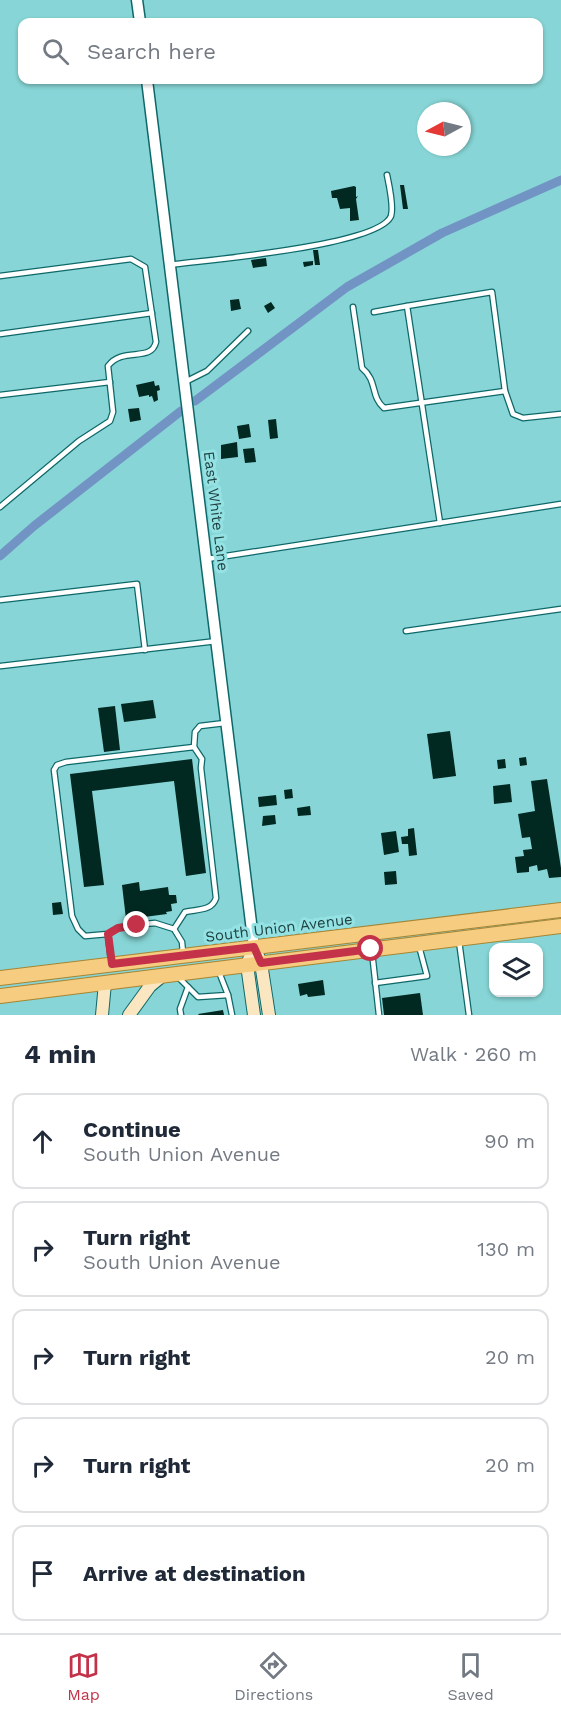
<!DOCTYPE html>
<html lang="en">
<head>
<meta charset="utf-8">
<style>
  :root { --surface:#fff; --page:#f2f2f3; --text:#1f2937; --muted:#747a83; --line:#e0e1e3; --accent:#c33249 }
  body { margin:0; font-family:"Work Sans",sans-serif; background:var(--page); color:var(--text) }
  .controls { position:absolute; right:18px; bottom:18px; display:grid; overflow:hidden; border-radius:12px; box-shadow:0 2px 4px #0004 }
  .controls button { width:54px; height:54px; display:grid; place-items:center; padding:0; border:0; border-bottom:2px solid var(--line); background:var(--surface); color:var(--text); font:30px sans-serif }
  .compass { position:absolute; left:417px; top:102px; width:54px; height:54px; border-radius:50%; background:var(--surface); box-shadow:0 2px 4px #0004; rotate:263deg }
  .stop { position:absolute; width:18px; height:18px; margin:-14px; border:4px solid #c33249; border-radius:50%; background:#fff }
  .stop.end { background:#c33249; border-color:#fff; box-shadow:0 2px 6px #0008 }
  .list { margin:0; padding:0; list-style:none }
  h2 { display:flex; justify-content:space-between; align-items:center; height:78px; margin:0; padding:0 24px; font-size:26px }
  h2 small { font-size:20px; font-weight:400; color:var(--muted) }
  .list li { display:grid; grid-template-columns:39px 1fr auto; gap:18px; align-items:center; box-sizing:border-box; height:96px; margin:0 12px 12px; padding:0 12px; border:2px solid var(--line); border-radius:12px }
  .list b { display:block; font-size:22px; white-space:nowrap }
  .list p { margin:0; font-size:20px; white-space:nowrap; color:var(--muted) }
  .list em { font-size:20px; font-style:normal; color:var(--muted) }
  .icon { flex:none; width:33px; height:33px; fill:none; stroke:currentColor; stroke-width:2; stroke-linecap:round; stroke-linejoin:round }
  .map { position:relative; flex:none; width:561px; height:1015px; overflow:hidden }
  .search { position:absolute; background:var(--surface); box-shadow:0 2px 4px #0004; left:18px; right:18px; top:18px; height:66px; display:flex; align-items:center; gap:15px; box-sizing:border-box; padding:0 21px; border-radius:12px; color:var(--muted); font-size:22px }
  .sheet { height:618px; background:var(--surface) }
  nav { display:flex; justify-content:space-around; align-items:center; box-sizing:border-box; height:84px; border-top:2px solid var(--line); background:var(--surface); font-size:16px; color:var(--muted) }
  nav a { display:grid; justify-items:center; gap:3px }
  nav .on { color:var(--accent) }
  .map>svg:first-child { display:block }
</style>
</head>
<body>
<div class="map">
<svg width="561" height="1015" viewBox="0 0 561 1015">
  <rect width="100%" height="100%" fill="#87d5d6"/>
  <g fill="none" stroke-linecap="round" stroke-linejoin="round">
    <g stroke="#7294c4" stroke-width="9">
      <polyline points="195,401 347,287 442,233 561,180"/>
      <polyline points="0,556 34,526 181,411"/>
    </g>
  </g>
  <g fill="#012922">
    <polygon points="400,185 404,185 408,209 403,209"/>
    <polygon points="354,186 356,187 356,197 358,196 356,199 359,220 350,221 350,208 340,209 337,198 332,198 331,191"/>
    <polygon points="313,250 318,250 320,265 315,265"/>
    <polygon points="266,258 267,266 253,268 251,260"/>
    <polygon points="313,261 313,265 304,267 303,262"/>
    <polygon points="239,299 241,309 231,311 230,300"/>
    <polygon points="271,302 275,308 268,313 264,306"/>
    <polygon points="154,381 155,386 159,385 160,390 157,391 158,400 154,402 152,396 149,397 149,395 139,397 136,385"/>
    <polygon points="139,408 141,420 130,422 128,409"/>
    <polygon points="276,419 278,438 270,439 268,420"/>
    <polygon points="249,424 251,437 239,439 237,426"/>
    <polygon points="237,442 238,457 221,459 221,445"/>
    <polygon points="254,448 256,462 245,463 243,449"/>
    <polygon points="153,700 156,718 124,722 121,704"/>
    <polygon points="115,706 120,750 104,752 98,708"/>
    <polygon points="450,731 456,776 433,779 427,734"/>
    <polygon points="526,757 527,765 520,766 519,758"/>
    <polygon points="192,759 206,873 186,876 174,781 92,791 104,885 84,887 70,774"/>
    <polygon points="505,759 506,768 498,769 497,760"/>
    <polygon points="547,779 561,868 561,877 549,878 547,869 538,871 537,865 529,867 529,872 517,873 515,857 524,856 523,850 532,849 530,837 522,838 518,814 535,811 531,781"/>
    <polygon points="510,784 512,802 494,804 493,786"/>
    <polygon points="292,789 293,798 285,799 284,790"/>
    <polygon points="276,795 277,805 259,807 258,797"/>
    <polygon points="310,806 311,815 298,816 297,808"/>
    <polygon points="275,815 276,824 262,826 263,816"/>
    <polygon points="414,828 417,855 409,856 408,844 402,844 401,837 408,836 408,829"/>
    <polygon points="396,831 399,852 384,855 381,833"/>
    <polygon points="396,871 397,884 385,885 384,872"/>
    <polygon points="139,882 140,891 168,887 169,895 176,895 177,903 171,904 172,911 166,912 167,914 144,917 146,928 137,929 136,918 126,919 122,885"/>
    <polygon points="61,902 63,914 53,915 52,903"/>
    <polygon points="323,980 325,995 308,997 307,994 300,996 298,984"/>
    <polygon points="420,993 423,1015 384,1015 382,998"/>
    <polygon points="223,1010 224,1015 199,1015 198,1014"/>
  </g>
  <g fill="none" stroke-linecap="round" stroke-linejoin="round">
    <g stroke="#0e6869" stroke-width="7">
      <g id="service">
        <path d="M170 265C205 260 379 246 391 216 394 206 389 185 387 175"/>
        <path d="M0 276 131 259 145 267 156 342C151 363 123 346 108 366L113 412 110 421 79 441 0 507"/>
        <path d="M353 307 362 368C378 381 370 396 384 408L505 391"/>
        <polyline points="374,312 407,306"/>
        <polyline points="0,334 152,313"/>
        <polyline points="185,382 207,371 248,331"/>
        <polyline points="0,395 110,382"/>
        <polyline points="440,523 407,306 492,292 505,391 513,414 523,418 561,414"/>
        <polyline points="207,559 561,504"/>
        <polyline points="0,600 137,584 145,650"/>
        <polyline points="406,631 561,609"/>
        <polyline points="1,666 217,641"/>
        <polyline points="194,747 195,732 200,726 225,723"/>
        <polyline points="145,924 155,923 174,929 182,942 183,953"/>
        <path d="M137 925 118 928 108 934 85 936 78 929 72 916 54 770 57 765 66 762 194 747 202 759 201 768 216 898C212 911 198 909 185 912L174 929"/>
        <polyline points="108,934 111,961"/>
        <polyline points="459,941 469,1015"/>
        <polyline points="372,952 379,1015"/>
        <polyline points="177,976 198,997 228,995 219,972"/>
        <polyline points="375,983 427,976 419,946"/>
        <polyline points="228,995 232,1015"/>
        <polyline points="181,1015 180,1009 188,987"/>
      </g>
    </g>
    <g stroke="#0e6869" stroke-width="13">
      <g id="tertiary">
        <polyline points="137,0 140,22"/>
        <polyline points="147,80 254,947"/>
      </g>
    </g>
    <g stroke="#0e6869" stroke-width="14">
      <g id="secondary">
        <polyline points="254,947 261,963 269,1015"/>
        <polyline points="250,957 247,965 254,1015"/>
        <polyline points="102,1015 105,983"/>
        <polyline points="129,1015 150,986 162,976"/>
      </g>
    </g>
    <g stroke="#a58533" stroke-width="16">
      <g id="primary">
        <polyline points="0,978 561,910"/>
        <polyline points="0,996 561,926"/>
      </g>
    </g>
    <use href="#service" stroke="#fff" stroke-width="4.5"/>
    <use href="#tertiary" stroke="#fff" stroke-width="10"/>
    <use href="#secondary" stroke="#fae6c0" stroke-width="12"/>
    <use href="#primary" stroke="#f5cc80" stroke-width="14"/>
  </g>
  <g fill="none" stroke-linecap="round" stroke-linejoin="round">
    <polyline stroke="#c33249" stroke-width="8" points="137,925 118,928 108,934 112,964 254,947 261,963 371,949"/>
  </g>
  <g text-anchor="middle" stroke-width="6" stroke-linejoin="round" paint-order="stroke">
    <g font-size="15" fill="#1e3f3f" stroke="#94e2e3">
      <text transform="translate(216 511) rotate(83)" y="5">East White Lane</text>
      <text transform="translate(279 928) rotate(-7)" y="5">South Union Avenue</text>
    </g>
  </g>
</svg>
<div class="controls">
<button><svg class="icon" aria-label="layers" viewBox="0 0 24 24"><path d="M12 4l9 5-9 5-9-5zM3 14l9 5 9-5"/></svg></button>
</div>
<svg class="compass" viewBox="-18 -18 36 36"><path d="M0-13l5 13h-10z" fill="#e53935"/><path d="M0 13l5-13h-10z" fill="#747a83"/></svg>
<div class="stop" style="left:371px;top:949px"></div>
<div class="stop end" style="left:137px;top:925px"></div>
<div class="search"><svg class="icon" aria-label="search" viewBox="0 0 24 24"><circle cx="10" cy="10" r="6"/><path d="M15 15l6 6"/></svg>Search here</div>
</div>
<section class="sheet">
<h2>4 min<small>Walk · 260 m</small></h2>
<ul class="list">
<li><svg class="icon" aria-label="ahead" viewBox="0 0 24 24"><path d="M12 20V5M6 11l6-6 6 6"/></svg><div><b>Continue</b><p>South Union Avenue</p></div><em>90 m</em></li>
<li><svg class="icon" aria-label="right" viewBox="0 0 24 24"><path d="M7 20v-9h11M14 6l5 5-5 5"/></svg><div><b>Turn right</b><p>South Union Avenue</p></div><em>130 m</em></li>
<li><svg class="icon" aria-label="right" viewBox="0 0 24 24"><path d="M7 20v-9h11M14 6l5 5-5 5"/></svg><div><b>Turn right</b></div><em>20 m</em></li>
<li><svg class="icon" aria-label="right" viewBox="0 0 24 24"><path d="M7 20v-9h11M14 6l5 5-5 5"/></svg><div><b>Turn right</b></div><em>20 m</em></li>
<li><svg class="icon" aria-label="arrive" viewBox="0 0 24 24"><path d="M6 21V4h12l-3 4 3 4H6"/></svg><div><b>Arrive at destination</b></div></li>
</ul>
</section>
<nav>
<a class="on"><svg class="icon" aria-label="map" viewBox="0 0 24 24"><path d="M3 6l6-2 6 2 6-2v14l-6 2-6-2-6 2zM9 4v14M15 6v14"/></svg>Map</a>
<a><svg class="icon" aria-label="directions" viewBox="0 0 24 24"><path d="M12 3l9 9-9 9-9-9zM9 14v-3h6M13 9l2 2-2 2"/></svg>Directions</a>
<a><svg class="icon" aria-label="saved" viewBox="0 0 24 24"><path d="M7 4h10v16l-5-4-5 4z"/></svg>Saved</a>
</nav>
</body>
</html>
